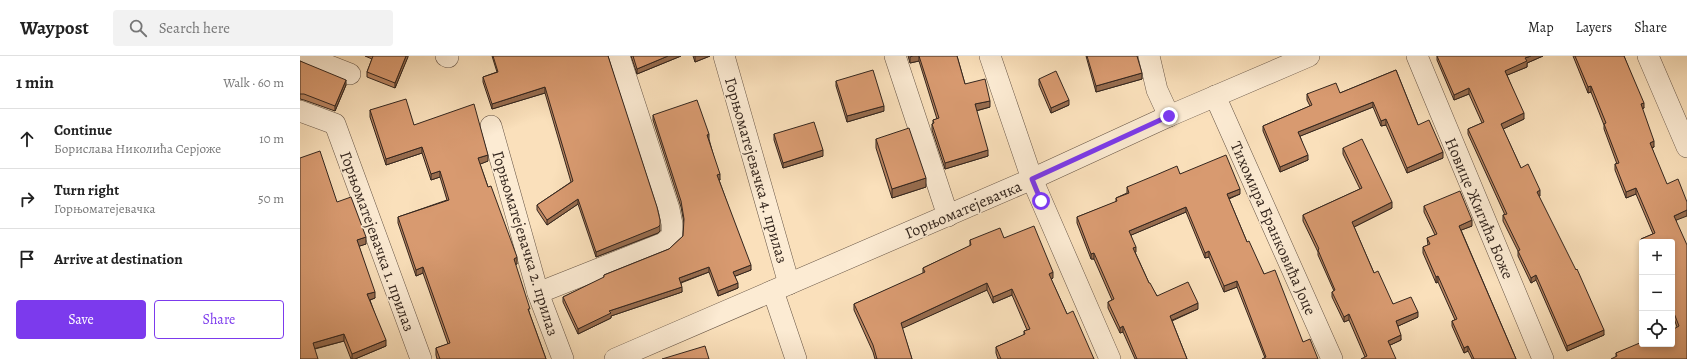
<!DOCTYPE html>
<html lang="en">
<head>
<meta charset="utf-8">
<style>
  :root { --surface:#fff; --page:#f2f2f2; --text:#222; --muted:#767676; --line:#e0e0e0; --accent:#7c3aed }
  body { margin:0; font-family:Alegreya,serif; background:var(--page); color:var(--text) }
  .controls { position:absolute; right:12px; bottom:12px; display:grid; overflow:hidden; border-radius:4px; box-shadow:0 2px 6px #0003 }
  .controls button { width:36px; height:36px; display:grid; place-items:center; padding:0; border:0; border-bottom:1px solid var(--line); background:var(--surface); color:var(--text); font:20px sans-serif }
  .stop { position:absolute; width:12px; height:12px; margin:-9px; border:3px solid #7c3aed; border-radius:50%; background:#fff }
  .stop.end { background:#7c3aed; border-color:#fff; box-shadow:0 1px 4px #0008 }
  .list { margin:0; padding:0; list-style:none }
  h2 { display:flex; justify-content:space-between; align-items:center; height:52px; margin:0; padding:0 16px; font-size:17px }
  h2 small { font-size:13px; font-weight:400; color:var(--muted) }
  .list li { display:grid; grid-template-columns:26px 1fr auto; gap:12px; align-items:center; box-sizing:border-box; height:60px; padding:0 16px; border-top:1px solid var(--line) }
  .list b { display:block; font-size:15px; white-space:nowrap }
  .list p { margin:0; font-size:13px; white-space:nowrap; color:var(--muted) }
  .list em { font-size:13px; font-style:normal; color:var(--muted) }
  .actions { display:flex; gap:8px; padding:12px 16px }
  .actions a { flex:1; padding:9px 0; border:1px solid var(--accent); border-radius:4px; text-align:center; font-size:14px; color:var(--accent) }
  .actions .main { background:var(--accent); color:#fff }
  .icon { flex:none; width:22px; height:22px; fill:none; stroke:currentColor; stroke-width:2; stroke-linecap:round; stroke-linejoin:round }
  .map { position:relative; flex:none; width:1387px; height:303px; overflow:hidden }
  header { display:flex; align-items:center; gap:24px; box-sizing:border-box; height:56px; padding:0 20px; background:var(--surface); border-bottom:1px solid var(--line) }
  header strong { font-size:19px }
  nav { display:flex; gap:22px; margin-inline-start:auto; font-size:14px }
  .search { width:280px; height:36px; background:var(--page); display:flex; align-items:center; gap:10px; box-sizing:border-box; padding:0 14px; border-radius:4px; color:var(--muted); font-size:15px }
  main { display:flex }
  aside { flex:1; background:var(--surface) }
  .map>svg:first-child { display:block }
</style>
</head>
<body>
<header>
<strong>Waypost</strong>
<div class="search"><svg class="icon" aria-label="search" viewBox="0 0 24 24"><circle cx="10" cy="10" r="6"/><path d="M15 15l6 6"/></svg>Search here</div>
<nav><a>Map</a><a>Layers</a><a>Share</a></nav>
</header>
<main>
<aside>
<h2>1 min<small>Walk · 60 m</small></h2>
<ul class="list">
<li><svg class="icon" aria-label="ahead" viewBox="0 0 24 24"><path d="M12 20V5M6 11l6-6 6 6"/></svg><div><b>Continue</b><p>Борислава Николића Серјоже</p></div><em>10 m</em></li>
<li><svg class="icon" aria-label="right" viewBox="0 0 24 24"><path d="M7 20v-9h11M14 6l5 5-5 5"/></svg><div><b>Turn right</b><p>Горњоматејевачка</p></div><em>50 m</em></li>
<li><svg class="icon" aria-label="arrive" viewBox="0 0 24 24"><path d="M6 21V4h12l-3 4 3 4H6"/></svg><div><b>Arrive at destination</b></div></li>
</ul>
<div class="actions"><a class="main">Save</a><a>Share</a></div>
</aside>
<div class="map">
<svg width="1387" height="303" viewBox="0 0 1387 303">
  <rect width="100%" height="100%" fill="#fae0bb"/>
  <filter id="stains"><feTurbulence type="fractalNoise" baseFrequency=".005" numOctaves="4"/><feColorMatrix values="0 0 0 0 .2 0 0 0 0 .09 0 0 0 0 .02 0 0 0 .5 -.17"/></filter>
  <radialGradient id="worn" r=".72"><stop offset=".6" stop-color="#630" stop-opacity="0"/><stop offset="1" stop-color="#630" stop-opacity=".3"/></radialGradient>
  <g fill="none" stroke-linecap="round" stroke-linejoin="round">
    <g stroke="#665445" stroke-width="22">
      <g id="street">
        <polyline points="4,0 50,18"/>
        <polyline points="146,0 148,1"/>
        <polyline points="424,0 489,228"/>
        <polyline points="595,0 648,160"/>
        <polyline points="690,0 732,123 810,303"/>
        <polyline points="849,0 857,34 869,60"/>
        <polyline points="1117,0 1243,303"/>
        <polyline points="1348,0 1387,91"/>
        <polyline points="915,40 1032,303"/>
        <polyline points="0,55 35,68 121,303"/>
        <polyline points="191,70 238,237 263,303"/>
        <polyline points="473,235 496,303"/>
        <polyline points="238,237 364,187 372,180 372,168 369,153 319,0"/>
        <polyline points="315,303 732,123 869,60 1009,0"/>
      </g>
    </g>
    <use href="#street" stroke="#fcebd3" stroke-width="21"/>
  </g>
  <g fill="#ba8460" stroke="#34261e">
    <polygon points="65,0 108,0 95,32 67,21 67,16 72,3"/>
    <polygon points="192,0 308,0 360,175 358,177 296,201 278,148 247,169 237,154 237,149 271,126 245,37 192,53 183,26 183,21 197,16"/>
    <polygon points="331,0 381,0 337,18"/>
    <polygon points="393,0 410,0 395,6"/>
    <polygon points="608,0 657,0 665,28 690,51 676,55 688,100 645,113 632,74 632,68 633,67 633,64 637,63 619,5 610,7"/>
    <polygon points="786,0 837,0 842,23 796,36"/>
    <polygon points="1137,0 1243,0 1227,7 1227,11 1207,19 1224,63 1203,73 1221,112 1240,140 1239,141 1304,279 1267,295 1236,224 1231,227 1218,200 1218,195 1203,165 1203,159 1205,159 1168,78 1168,73 1182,67 1169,38 1154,44 1137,4"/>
    <polygon points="1273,0 1324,0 1344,52 1342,53 1354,91 1352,92 1376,164 1387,303 1316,301 1316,297 1342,288 1372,288 1377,271 1372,257 1372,186 1342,186 1342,190 1341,188 1341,183 1353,178 1336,138 1326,142 1315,114 1315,108 1317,108 1304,73 1304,69 1291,36 1288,37"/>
    <polygon points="0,5 46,29 35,55 4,44 0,43"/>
    <polygon points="1096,14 1118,69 1143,102 1107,117 1086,69 1081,70 1073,51 1000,80 1008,104 980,116 963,75 963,70 1010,50 1007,44 1007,38 1040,37"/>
    <polygon points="739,23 769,49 751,57 739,29"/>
    <polygon points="536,25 584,55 547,66 536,30"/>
    <polygon points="70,54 114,69 188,105 180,108 188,131 217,208 215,208 230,259 246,303 137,303 136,299 136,292 148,288 123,217 116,220 98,167 98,161 147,144 140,121 131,124 122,97 86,109 70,61"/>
    <polygon points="353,59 409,83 420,124 419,124 451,214 435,220 438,232 418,240 409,216 381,227 382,236 311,260 311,262 278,278 263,246 263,241 304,222 304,219 369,193 383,180 384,167 381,151 353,64"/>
    <polygon points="474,78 523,100 483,112 474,84"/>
    <polygon points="576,83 626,131 592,142 576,92"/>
    <polygon points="1043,92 1092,152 1054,171 1074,217 1093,248 1118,261 1098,270 1101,284 1065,301 1049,264 1044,266 1032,241 1032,236 1034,235 1018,199 1018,196 1003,165 1003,159 1060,133 1043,98"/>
    <polygon points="880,118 940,138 929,143 947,186 964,218 1003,286 965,302 937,231 924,236 909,201 905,202 886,156 831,179 835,196 849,227 857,240 898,253 872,265 887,303 835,303 823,276 820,277 808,252 808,246 812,244 794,203 791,203 777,167 777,161 816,146 816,142 827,137 827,131"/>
    <polygon points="37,146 66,188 59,190 75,242 70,244 86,290 55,303 51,303 44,285 15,293 0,303"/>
    <polygon points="1124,150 1172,170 1161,174 1216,303 1172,303 1168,295 1164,297 1152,270 1152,265 1155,264 1138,226 1136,227 1123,197 1123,191 1128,189 1127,182 1135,179 1124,156"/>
    <polygon points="704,182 753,222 751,223 767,258 794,303 698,303 696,297 696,291 724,279 724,275 727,274 712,239 693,247 687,234 602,272 612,303 575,303 573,296 554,254 554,248 623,218 623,212 670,190 670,184"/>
  </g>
  <g fill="#976c4e" stroke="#34261e">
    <polygon points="106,0 108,0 108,1 95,32 95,27"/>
    <polygon points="368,0 381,0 337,18 337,13"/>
    <polygon points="395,0 410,0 395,6"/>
    <polygon points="613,0 619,0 619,5 610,7 610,1"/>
    <polygon points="1231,0 1243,0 1227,7 1227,11 1205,20 1205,15 1225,2"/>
    <polygon points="842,17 842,23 796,36 796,30"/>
    <polygon points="46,24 46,29 35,55 35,50"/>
    <polygon points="1291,30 1291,36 1288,37 1288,31"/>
    <polygon points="245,31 245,37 192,53 192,48"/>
    <polygon points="1169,32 1169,38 1154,44 1154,39"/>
    <polygon points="769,44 769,49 751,57 751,52"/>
    <polygon points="690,45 690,51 675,55 675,48"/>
    <polygon points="1073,46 1073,51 998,81 998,76"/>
    <polygon points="1344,47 1344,52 1341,53 1341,48"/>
    <polygon points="584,50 584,55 547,66 547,60"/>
    <polygon points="1224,57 1224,63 1201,74 1201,68"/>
    <polygon points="1086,63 1086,69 1081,70 1081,65"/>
    <polygon points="409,78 409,83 407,84 407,79"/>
    <polygon points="1354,85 1354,91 1350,92 1350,87"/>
    <polygon points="122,91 122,97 86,109 86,103"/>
    <polygon points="523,94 523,100 483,112 483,107"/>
    <polygon points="688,94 688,100 645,113 645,107"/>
    <polygon points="1143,96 1143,102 1107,117 1107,112"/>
    <polygon points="188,99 188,105 178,109 178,102"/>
    <polygon points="1008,99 1008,104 980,116 980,111"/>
    <polygon points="140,115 140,121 131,124 131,118"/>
    <polygon points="420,118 420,124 417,124 417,119"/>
    <polygon points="626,122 626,131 592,142 592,133"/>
    <polygon points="1336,132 1336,138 1326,142 1326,136"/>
    <polygon points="940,133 940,138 927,143 927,138"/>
    <polygon points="1240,134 1240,140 1237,142 1237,136"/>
    <polygon points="278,143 278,148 247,169 247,164"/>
    <polygon points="1092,146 1092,152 1052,172 1052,166"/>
    <polygon points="886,151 886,156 829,180 829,175"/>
    <polygon points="1387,154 1387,160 1374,165 1374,160"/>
    <polygon points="1172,164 1172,170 1159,175 1159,170"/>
    <polygon points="360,169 360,175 358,177 296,201 296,196"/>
    <polygon points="66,181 66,188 57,191 57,184"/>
    <polygon points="836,191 836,196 833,198 833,192"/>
    <polygon points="909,195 909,201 905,202 905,197"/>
    <polygon points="794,197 794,203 791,203 791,198"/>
    <polygon points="217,201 217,208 214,209 214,203"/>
    <polygon points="451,209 451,214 433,221 433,216"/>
    <polygon points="123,211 123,217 116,220 116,214"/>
    <polygon points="409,211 409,216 379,227 379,222"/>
    <polygon points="753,216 753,222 749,224 749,218"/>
    <polygon points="1236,219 1236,224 1231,227 1231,222"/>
    <polygon points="1138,220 1138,226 1136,227 1136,221"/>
    <polygon points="937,225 937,231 924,236 924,230"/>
    <polygon points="438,227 438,232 418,240 418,235"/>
    <polygon points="687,227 687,234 601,273 601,267"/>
    <polygon points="382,231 382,236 311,260 311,262 278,278 278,273 309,255"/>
    <polygon points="712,233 712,239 693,247 693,241"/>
    <polygon points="75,236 75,242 67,245 67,238"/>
    <polygon points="898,247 898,253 870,265 870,260"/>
    <polygon points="1118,256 1118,261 1096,271 1096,265"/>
    <polygon points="1049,258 1049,264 1044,266 1044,261"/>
    <polygon points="823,270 823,276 820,277 820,272"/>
    <polygon points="1304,274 1304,279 1267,295 1267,290"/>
    <polygon points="44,278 44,285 13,293 13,287"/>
    <polygon points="1101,279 1101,284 1088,290 1088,285"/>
    <polygon points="86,284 86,290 55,303 52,303 52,298"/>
    <polygon points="1168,290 1168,295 1164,297 1164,292"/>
  </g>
  <g fill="#d89a70" stroke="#34261e">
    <polygon points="73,0 106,0 95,27 67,16"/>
    <polygon points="193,0 308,0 357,151 360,164 360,169 358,171 296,196 278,143 247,164 237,149 273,125 245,31 192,48 183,21 198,16"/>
    <polygon points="333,0 368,0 337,13"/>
    <polygon points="619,0 657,0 665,28 685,23 690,45 675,48 688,94 645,107 632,68 634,67 633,64 639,62"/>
    <polygon points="787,0 837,0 842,17 796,30"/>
    <polygon points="1137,0 1231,0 1225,2 1227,5 1205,15 1224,57 1201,68 1221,112 1228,108 1240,134 1237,136 1276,214 1277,213 1304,274 1267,290 1236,219 1231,222 1218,195 1220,194 1203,159 1207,158 1168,73 1184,66 1169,32 1154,39"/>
    <polygon points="1275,0 1324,0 1344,47 1341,48 1354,85 1350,87 1367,128 1378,123 1387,146 1387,154 1374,160 1387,189 1387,303 1311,303 1317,300 1316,297 1342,286 1342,288 1372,288 1372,274 1379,270 1372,252 1372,186 1343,186 1341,183 1355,177 1336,132 1326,136 1315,108 1319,107 1304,68 1306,67 1291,30 1288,31"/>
    <polygon points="0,5 46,24 35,50 4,38 0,38"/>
    <polygon points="573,14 584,50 547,60 536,25"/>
    <polygon points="1096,14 1118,69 1129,64 1143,96 1107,112 1086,63 1081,65 1073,46 998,76 1008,99 980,111 963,70 1012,49 1007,38 1036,27 1040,37"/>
    <polygon points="756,15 769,44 751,52 739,23"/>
    <polygon points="106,43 114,69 174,48 188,99 178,102 188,131 191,130 217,201 214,203 230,253 228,253 246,303 140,303 136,292 150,287 123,211 116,214 98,161 149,144 140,115 131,118 122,91 86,103 70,54"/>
    <polygon points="397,44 409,78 407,79 420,118 417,119 451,209 433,216 438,227 418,235 409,211 379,222 382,231 309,255 311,257 278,273 263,241 304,221 304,219 369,193 383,180 384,163 381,145 353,59"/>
    <polygon points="514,66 523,94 483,107 474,78"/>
    <polygon points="609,72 626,122 592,133 576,83"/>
    <polygon points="1062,83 1092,146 1052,166 1074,217 1078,215 1093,248 1111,241 1118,256 1096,265 1101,279 1088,285 1096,303 1061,303 1067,300 1049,258 1044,261 1032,236 1035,234 1018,194 1019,193 1003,159 1062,132 1043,92"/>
    <polygon points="20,95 37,146 51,141 66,181 57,184 75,236 67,238 86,284 52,298 44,278 13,287 18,303 0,303 0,102"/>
    <polygon points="926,99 940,133 927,138 947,186 949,185 964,218 975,214 1003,286 1010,283 1018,303 962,303 966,301 937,225 924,230 909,195 905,197 886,151 829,175 836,191 833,192 849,227 850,227 857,240 888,226 898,247 870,260 887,303 837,303 823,270 820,272 808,246 814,243 794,197 791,198 777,161 817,145 816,142 829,137 827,131 856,119 877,110 880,118"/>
    <polygon points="1160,135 1172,164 1159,170 1216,303 1174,303 1168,290 1164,292 1152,265 1157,263 1138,220 1136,221 1123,191 1130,188 1127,182 1137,178 1124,150"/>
    <polygon points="734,170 753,216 749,218 767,258 773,255 794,303 701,303 696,291 725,278 724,275 730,273 712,233 693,241 687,227 601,267 612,303 577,303 573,289 554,248 625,216 623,212 671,189 670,184 700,172 704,182"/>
    <polygon points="405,290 409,303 362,303"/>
  </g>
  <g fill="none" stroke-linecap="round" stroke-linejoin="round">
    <polyline stroke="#7c3aed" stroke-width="5" points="741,145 732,123 869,60"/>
  </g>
  <g text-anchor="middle" stroke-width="3" stroke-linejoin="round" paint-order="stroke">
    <g font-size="16" fill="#34261e" stroke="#fcebd3">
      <text transform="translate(457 114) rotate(74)" y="6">Горњоматејевачка 4. прилаз</text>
      <text transform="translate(1180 152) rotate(67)" y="6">Новице Жигића Боже</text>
      <text transform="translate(663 153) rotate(-23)" y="6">Горњоматејевачка</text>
      <text transform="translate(974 172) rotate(66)" y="6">Тихомира Бранковића Јоце</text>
      <text transform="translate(78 185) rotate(70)" y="6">Горњоматејевачка 1. прилаз</text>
      <text transform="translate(226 187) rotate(73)" y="6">Горњоматејевачка 2. прилаз</text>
    </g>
  </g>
  <rect width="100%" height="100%" filter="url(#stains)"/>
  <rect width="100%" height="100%" fill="url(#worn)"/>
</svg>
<div class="controls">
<button>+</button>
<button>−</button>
<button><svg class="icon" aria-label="locate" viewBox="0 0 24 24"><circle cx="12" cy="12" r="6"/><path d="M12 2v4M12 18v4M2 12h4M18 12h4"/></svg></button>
</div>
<div class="stop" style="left:741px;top:145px"></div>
<div class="stop end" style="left:869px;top:60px"></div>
</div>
</main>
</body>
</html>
